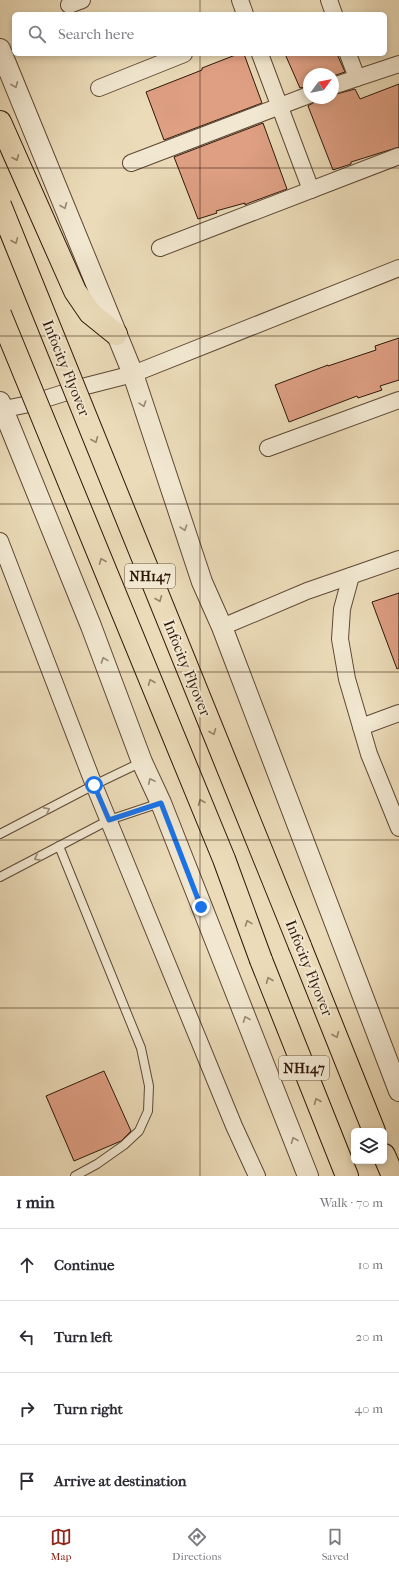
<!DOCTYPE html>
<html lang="en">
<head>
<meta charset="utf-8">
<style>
  :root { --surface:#fff; --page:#f7f7f7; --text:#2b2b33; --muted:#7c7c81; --line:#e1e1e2; --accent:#8f2418 }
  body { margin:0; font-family:"IM FELL French Canon",serif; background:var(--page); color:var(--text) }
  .controls { position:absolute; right:12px; bottom:12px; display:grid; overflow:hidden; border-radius:6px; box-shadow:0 2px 6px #0003 }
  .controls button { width:36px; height:36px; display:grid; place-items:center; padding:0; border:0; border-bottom:1px solid var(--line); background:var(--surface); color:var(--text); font:20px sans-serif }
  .compass { position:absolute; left:303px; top:68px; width:36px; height:36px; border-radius:50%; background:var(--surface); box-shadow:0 2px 6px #0003; rotate:57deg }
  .stop { position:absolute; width:12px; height:12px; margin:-9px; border:3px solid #1a73e8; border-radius:50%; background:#fff }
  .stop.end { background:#1a73e8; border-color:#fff; box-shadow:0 1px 4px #0008 }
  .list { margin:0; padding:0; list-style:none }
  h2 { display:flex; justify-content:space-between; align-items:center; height:52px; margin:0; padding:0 16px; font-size:17px }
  h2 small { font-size:13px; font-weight:400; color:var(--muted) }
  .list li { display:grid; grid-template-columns:26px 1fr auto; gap:12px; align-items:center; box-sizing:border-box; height:72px; padding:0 16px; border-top:1px solid var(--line) }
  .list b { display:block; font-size:15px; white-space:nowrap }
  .list em { font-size:13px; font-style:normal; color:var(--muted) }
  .icon { flex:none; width:22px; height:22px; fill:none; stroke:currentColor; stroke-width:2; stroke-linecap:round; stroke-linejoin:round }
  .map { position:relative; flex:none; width:399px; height:1176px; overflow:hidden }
  .search { position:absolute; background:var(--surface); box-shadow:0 2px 6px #0003; left:12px; right:12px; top:12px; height:44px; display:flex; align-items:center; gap:10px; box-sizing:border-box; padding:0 14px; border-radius:6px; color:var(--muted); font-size:15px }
  .sheet { height:340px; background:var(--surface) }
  nav { display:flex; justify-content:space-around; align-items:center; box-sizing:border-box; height:56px; border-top:1px solid var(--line); background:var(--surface); font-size:11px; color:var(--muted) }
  nav a { display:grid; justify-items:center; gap:2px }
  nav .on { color:var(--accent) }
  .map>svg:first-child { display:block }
</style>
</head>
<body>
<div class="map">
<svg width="399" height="1176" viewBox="0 0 399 1176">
  <rect width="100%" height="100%" fill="#ebdbb8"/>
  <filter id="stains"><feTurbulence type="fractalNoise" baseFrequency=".005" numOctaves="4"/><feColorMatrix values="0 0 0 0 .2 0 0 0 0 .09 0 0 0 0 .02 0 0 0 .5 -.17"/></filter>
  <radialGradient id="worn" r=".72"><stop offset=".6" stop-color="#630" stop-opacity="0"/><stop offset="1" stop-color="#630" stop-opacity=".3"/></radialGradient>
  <g fill="#de9f83" stroke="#2f1709">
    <polygon points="238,54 244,54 262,103 164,140 146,92 202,70 202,68"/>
    <polygon points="285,54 337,54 345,72 333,76 333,74 309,74 309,86 300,88"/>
    <polygon points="399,84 399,147 351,162 351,164 333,170 308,106 316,101 318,98 333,98 333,95 355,89 360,99"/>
    <polygon points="263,123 287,189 249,203 245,205 245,203 216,211 217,213 198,219 174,157"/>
    <polygon points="399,338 399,380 380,386 382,390 358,398 357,396 289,422 275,385 328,365 328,366 376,350 375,346"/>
    <polygon points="399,593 399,668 397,669 372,602"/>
    <polygon points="104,1071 131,1131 121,1141 74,1161 46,1096"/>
  </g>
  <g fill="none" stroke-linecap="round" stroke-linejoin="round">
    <g stroke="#5e4835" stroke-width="10">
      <g id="service">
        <polyline points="0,834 94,785 142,762"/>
        <polyline points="59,846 141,1048 149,1086 148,1111 139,1131 124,1145 97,1164 75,1176"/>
        <polyline points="0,877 109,820 160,803"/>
      </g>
    </g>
    <g stroke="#5e4835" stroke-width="18">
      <g id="minor">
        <polyline points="240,0 245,14"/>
        <polyline points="329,0 334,14"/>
        <polyline points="69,5 82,0"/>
        <polyline points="260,54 311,190"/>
        <polyline points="357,78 399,64"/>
        <polyline points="333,86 357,78 348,54"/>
        <polyline points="99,88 184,54"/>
        <polyline points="131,163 309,95"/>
        <polyline points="160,248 399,156"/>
        <polyline points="0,410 29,404 86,386 133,374 399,268"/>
        <polyline points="268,448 399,400"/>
        <polyline points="0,541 94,785 234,1126 257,1176"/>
        <polyline points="351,576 342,609 340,639 347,679 369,754 399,828"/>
        <polyline points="222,627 307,591 399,559"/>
        <polyline points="361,727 399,713"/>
      </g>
    </g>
    <g stroke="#5e4835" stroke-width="22">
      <g id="tertiary">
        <polyline points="0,49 133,374 202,582 222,627 399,1091"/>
        <polyline points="0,402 91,626 142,762 161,803 308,1176"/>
      </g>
    </g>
    <g stroke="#2f1709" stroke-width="24">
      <g id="trunk">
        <polyline points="0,122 75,291 90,313 116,334"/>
        <polyline points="300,946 374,1131"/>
        <polyline points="261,960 347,1176"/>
        <polyline points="384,1155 393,1176"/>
      </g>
    </g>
    <use href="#service" stroke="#f2e8d1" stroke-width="8"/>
    <use href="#minor" stroke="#f2e8d1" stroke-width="16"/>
    <use href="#tertiary" stroke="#f2e8d1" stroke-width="20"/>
    <use href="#trunk" stroke="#ebdbb8" stroke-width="22"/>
    <g stroke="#2f1709" stroke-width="24" stroke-linecap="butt">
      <g id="trunk-bridge">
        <polyline points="0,205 300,946"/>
        <polyline points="0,314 224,859 261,960"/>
      </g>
    </g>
    <use href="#trunk-bridge" stroke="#ebdbb8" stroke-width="22"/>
  </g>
  <defs><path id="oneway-chevron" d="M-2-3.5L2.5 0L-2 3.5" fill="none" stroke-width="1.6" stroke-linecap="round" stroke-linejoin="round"/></defs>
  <g stroke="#9a8a77">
    <use href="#oneway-chevron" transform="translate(15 85) rotate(68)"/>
    <use href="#oneway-chevron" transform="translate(64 206) rotate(68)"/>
    <use href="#oneway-chevron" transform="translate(143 404) rotate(72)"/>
    <use href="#oneway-chevron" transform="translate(184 528) rotate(72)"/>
    <use href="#oneway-chevron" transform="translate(104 660) rotate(-110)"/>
    <use href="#oneway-chevron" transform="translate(151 781) rotate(-115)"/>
    <use href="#oneway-chevron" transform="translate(47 810) rotate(-28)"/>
    <use href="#oneway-chevron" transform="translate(37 858) rotate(152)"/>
    <use href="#oneway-chevron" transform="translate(246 1019) rotate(-112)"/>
    <use href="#oneway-chevron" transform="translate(294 1140) rotate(-112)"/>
  </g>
  <g stroke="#968369">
    <use href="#oneway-chevron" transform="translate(16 158) rotate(67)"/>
    <use href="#oneway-chevron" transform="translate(15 241) rotate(68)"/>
    <use href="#oneway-chevron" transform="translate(95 440) rotate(68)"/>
    <use href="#oneway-chevron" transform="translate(102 561) rotate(-112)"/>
    <use href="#oneway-chevron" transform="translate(159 599) rotate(68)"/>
    <use href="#oneway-chevron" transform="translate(151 682) rotate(-112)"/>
    <use href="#oneway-chevron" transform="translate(213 732) rotate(68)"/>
    <use href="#oneway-chevron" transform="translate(201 802) rotate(-112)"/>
    <use href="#oneway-chevron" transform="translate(248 923) rotate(-110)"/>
    <use href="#oneway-chevron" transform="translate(269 980) rotate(-112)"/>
    <use href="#oneway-chevron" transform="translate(336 1035) rotate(68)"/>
    <use href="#oneway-chevron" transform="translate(317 1101) rotate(-112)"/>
  </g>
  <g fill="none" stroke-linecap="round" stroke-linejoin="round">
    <polyline stroke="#1a73e8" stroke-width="5" points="94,785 109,820 161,803 201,907"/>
  </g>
  <path fill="none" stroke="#2f1709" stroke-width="1" stroke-opacity="0.55" d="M200 0V14M200 54V1176M0 168H399M0 336H399M0 504H399M0 672H399M0 840H399M0 1008H399"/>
  <g text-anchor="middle" stroke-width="4" stroke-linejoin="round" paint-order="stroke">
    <g fill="#f2e8d1" stroke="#6a5645" stroke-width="1">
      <rect x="125" y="564" width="50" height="24" rx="3"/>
      <rect x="279" y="1056" width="50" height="24" rx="3"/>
    </g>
    <g font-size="14" font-weight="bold" fill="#2f1709">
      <text x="150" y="581">NH147</text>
      <text x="304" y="1073">NH147</text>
    </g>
    <g font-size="15" fill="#2f1709" stroke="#f2e8d1">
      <text transform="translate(66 368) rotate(68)" y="5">Infocity Flyover</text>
      <text transform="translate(187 668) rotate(68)" y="5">Infocity Flyover</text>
      <text transform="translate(309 968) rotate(68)" y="5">Infocity Flyover</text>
    </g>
  </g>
  <rect width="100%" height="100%" filter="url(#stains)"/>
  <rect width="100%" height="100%" fill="url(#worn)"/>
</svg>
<div class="controls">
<button><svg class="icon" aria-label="layers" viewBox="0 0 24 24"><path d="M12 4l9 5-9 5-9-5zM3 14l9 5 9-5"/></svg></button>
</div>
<svg class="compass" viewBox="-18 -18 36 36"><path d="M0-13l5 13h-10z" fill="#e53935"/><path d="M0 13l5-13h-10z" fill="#7c7c81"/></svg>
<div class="stop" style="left:94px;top:785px"></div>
<div class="stop end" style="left:201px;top:907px"></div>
<div class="search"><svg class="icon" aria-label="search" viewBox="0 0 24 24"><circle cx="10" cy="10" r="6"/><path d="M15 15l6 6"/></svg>Search here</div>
</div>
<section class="sheet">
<h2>1 min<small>Walk · 70 m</small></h2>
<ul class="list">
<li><svg class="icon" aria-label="ahead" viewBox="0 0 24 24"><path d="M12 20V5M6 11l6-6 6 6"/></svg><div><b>Continue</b></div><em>10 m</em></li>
<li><svg class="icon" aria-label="left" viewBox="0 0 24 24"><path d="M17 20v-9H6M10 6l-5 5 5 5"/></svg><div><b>Turn left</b></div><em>20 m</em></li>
<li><svg class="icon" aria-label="right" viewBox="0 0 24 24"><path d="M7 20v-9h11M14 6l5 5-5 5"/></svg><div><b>Turn right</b></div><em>40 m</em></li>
<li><svg class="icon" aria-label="arrive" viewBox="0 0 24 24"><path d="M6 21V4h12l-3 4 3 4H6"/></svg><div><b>Arrive at destination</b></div></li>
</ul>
</section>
<nav>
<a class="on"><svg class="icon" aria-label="map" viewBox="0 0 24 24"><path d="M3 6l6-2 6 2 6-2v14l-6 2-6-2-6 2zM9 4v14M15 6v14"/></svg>Map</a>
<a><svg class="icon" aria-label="directions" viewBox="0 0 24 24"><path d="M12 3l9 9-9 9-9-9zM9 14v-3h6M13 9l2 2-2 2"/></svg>Directions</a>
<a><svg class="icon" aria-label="saved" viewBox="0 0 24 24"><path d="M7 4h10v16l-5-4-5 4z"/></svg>Saved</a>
</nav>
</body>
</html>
